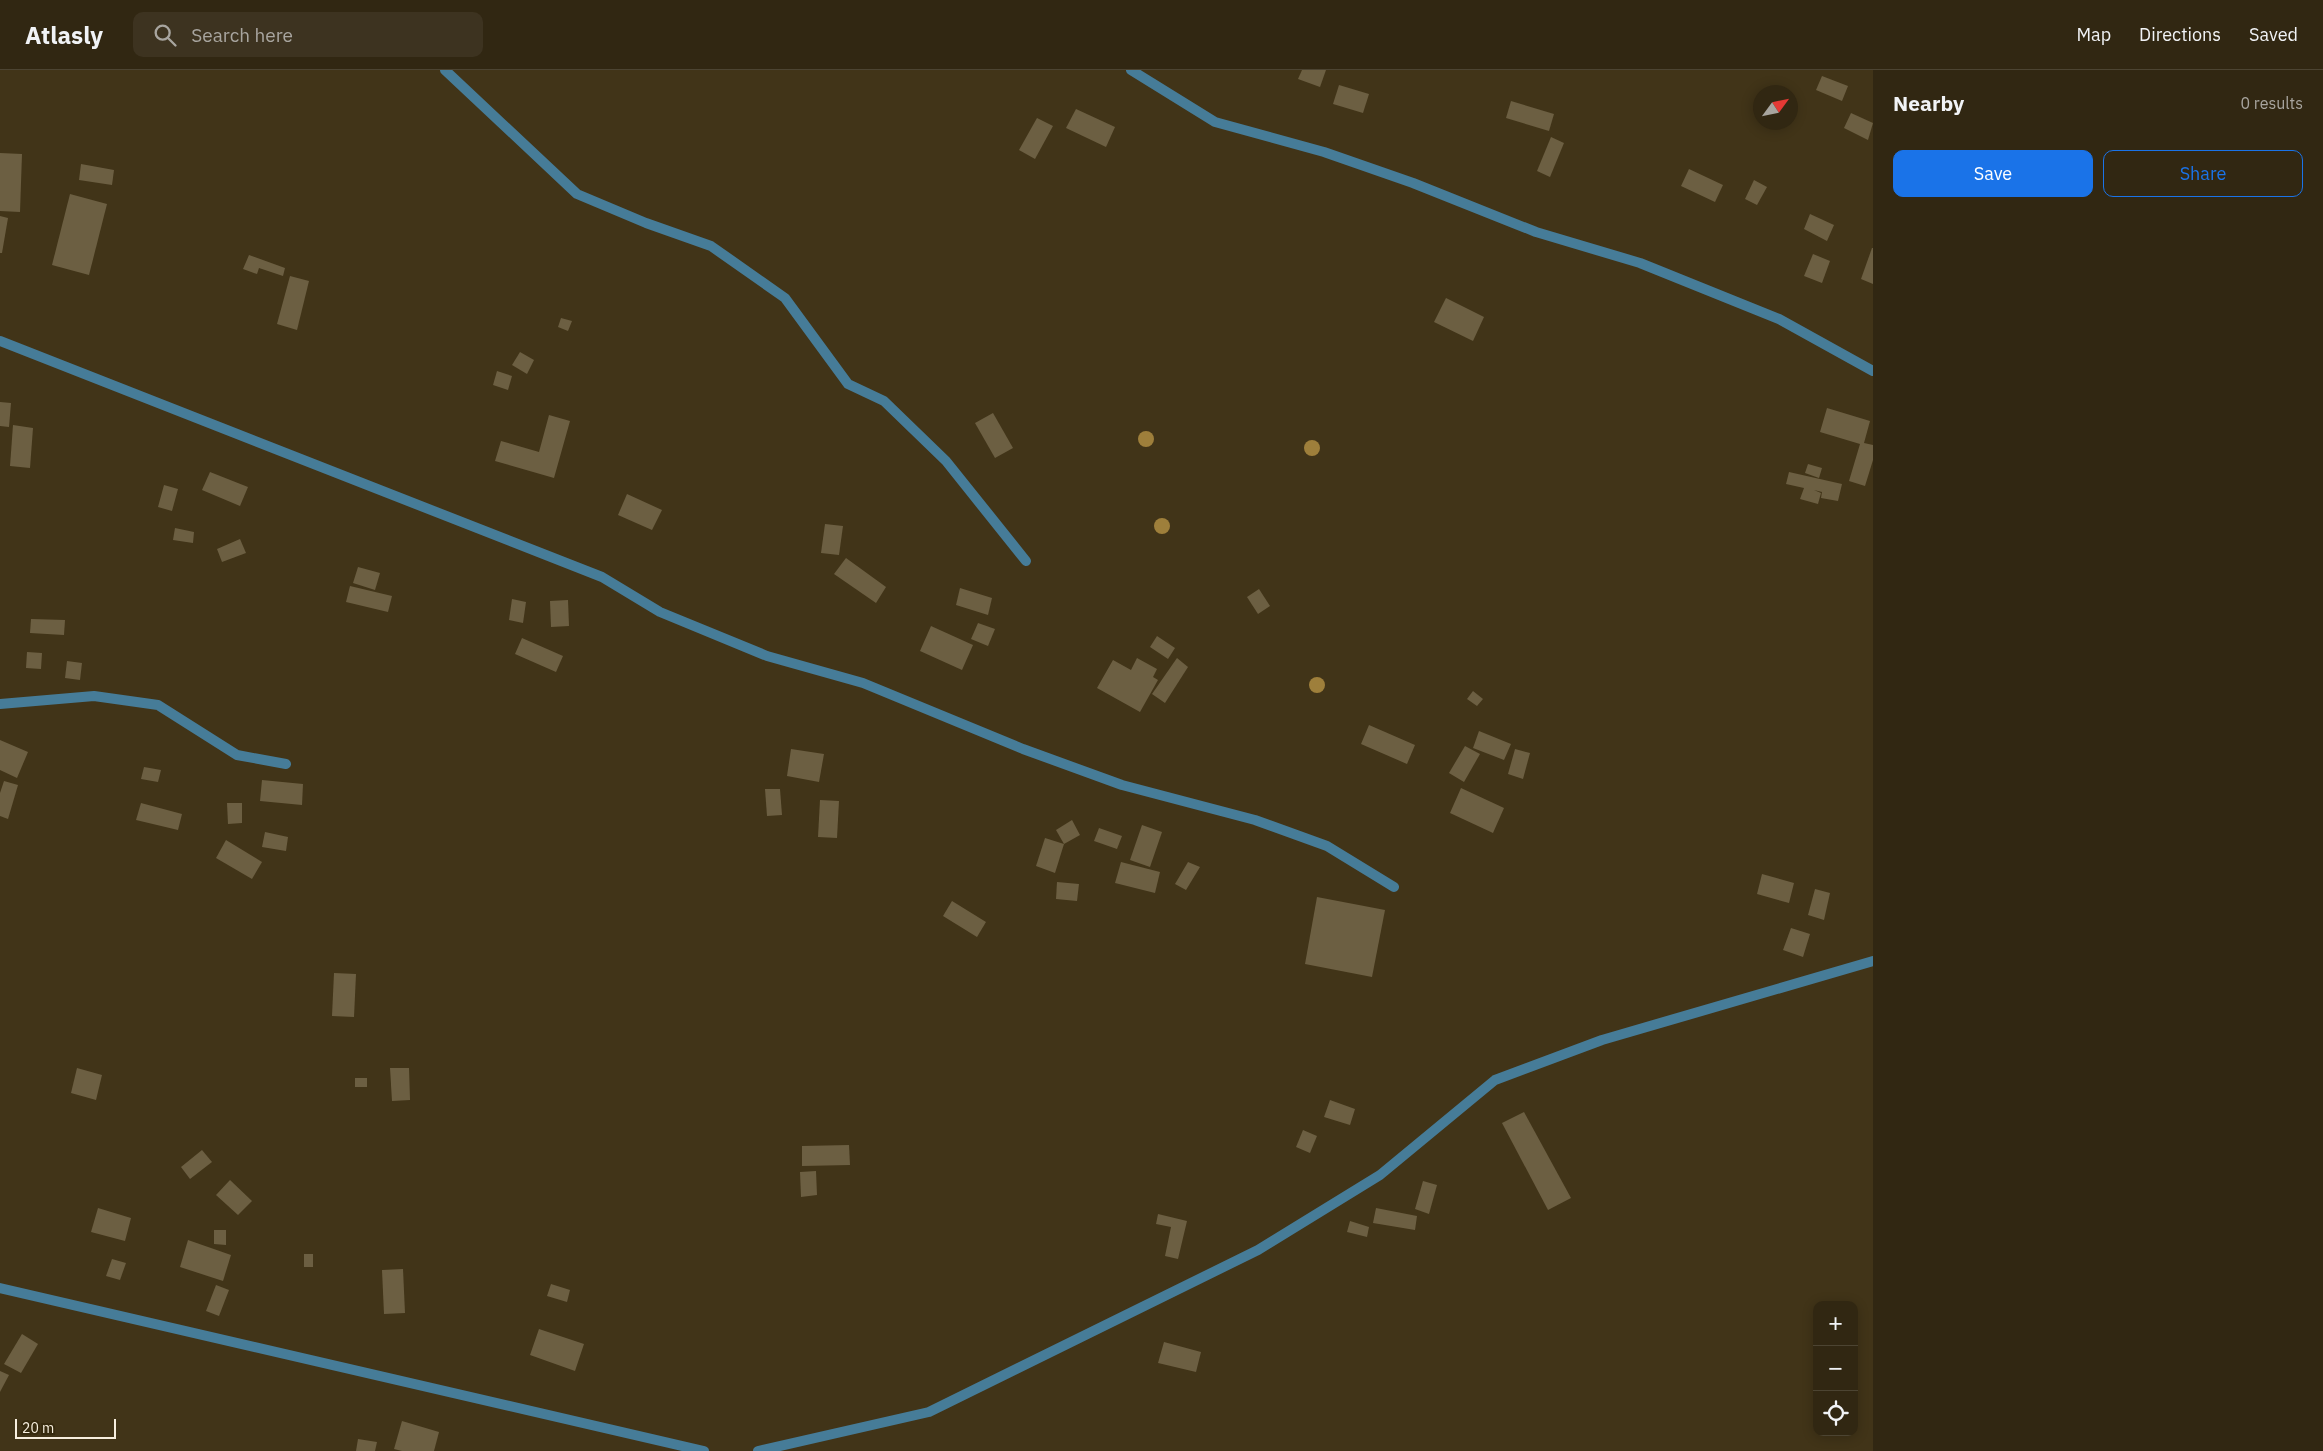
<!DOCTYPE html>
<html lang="en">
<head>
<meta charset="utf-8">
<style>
  :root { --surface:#312712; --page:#3d3320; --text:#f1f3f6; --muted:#a8a59f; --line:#4c4432; --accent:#1a73e8 }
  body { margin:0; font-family:"IBM Plex Sans",sans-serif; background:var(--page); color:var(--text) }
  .controls { position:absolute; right:15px; bottom:15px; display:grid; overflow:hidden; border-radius:10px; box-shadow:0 2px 12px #0003 }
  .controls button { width:45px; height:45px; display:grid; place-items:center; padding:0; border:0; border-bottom:1px solid var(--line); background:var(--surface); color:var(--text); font:25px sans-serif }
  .compass { position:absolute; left:1753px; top:15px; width:45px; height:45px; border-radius:50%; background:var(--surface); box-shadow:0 2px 12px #0003; rotate:57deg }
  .scale { position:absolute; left:15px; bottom:12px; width:101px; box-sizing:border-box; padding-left:5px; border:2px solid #f7efdf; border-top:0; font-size:14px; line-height:18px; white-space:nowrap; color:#f7efdf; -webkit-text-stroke:4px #362a0e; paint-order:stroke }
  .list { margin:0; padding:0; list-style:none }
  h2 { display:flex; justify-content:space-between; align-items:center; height:65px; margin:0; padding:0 20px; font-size:21px }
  h2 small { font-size:16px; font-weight:400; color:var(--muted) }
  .actions { display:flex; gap:10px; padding:15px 20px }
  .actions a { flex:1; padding:11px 0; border:1px solid var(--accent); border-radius:10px; text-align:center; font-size:18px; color:var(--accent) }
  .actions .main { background:var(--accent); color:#fff }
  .icon { flex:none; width:28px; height:28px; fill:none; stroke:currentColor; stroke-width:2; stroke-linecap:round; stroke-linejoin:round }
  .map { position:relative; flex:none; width:1873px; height:1381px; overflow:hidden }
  header { display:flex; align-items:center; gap:30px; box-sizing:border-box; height:70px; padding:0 25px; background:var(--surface); border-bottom:1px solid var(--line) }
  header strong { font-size:24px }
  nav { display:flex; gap:28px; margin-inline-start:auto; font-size:18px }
  .search { width:350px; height:45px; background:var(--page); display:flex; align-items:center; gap:12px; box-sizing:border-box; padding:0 18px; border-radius:10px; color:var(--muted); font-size:19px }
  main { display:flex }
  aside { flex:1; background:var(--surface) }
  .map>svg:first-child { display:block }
</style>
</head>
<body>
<header>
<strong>Atlasly</strong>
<div class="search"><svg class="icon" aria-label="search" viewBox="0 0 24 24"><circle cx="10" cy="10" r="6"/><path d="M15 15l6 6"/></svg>Search here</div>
<nav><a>Map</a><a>Directions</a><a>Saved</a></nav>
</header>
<main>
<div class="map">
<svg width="1873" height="1381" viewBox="0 0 1873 1381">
  <rect width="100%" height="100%" fill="#413418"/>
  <g fill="#6c5f42">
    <polygon points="1302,0 1326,0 1320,17 1298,9"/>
    <polygon points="1822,6 1848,16 1842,31 1816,20"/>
    <polygon points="1339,15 1369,24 1363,43 1333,34"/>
    <polygon points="1511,31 1554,44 1549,61 1506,48"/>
    <polygon points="1076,39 1115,57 1106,77 1066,58"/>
    <polygon points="1851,43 1873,53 1868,70 1844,58"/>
    <polygon points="1037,48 1053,56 1035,89 1019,80"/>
    <polygon points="1551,67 1564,73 1550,107 1537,101"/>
    <polygon points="0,83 22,84 20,142 0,141"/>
    <polygon points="81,94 114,100 112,115 79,110"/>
    <polygon points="1689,99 1723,115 1715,132 1681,116"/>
    <polygon points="1754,110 1767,117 1757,135 1745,129"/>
    <polygon points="70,124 107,134 89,205 52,195"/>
    <polygon points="1810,144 1834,155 1827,171 1804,159"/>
    <polygon points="0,146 8,148 2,183 0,183"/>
    <polygon points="1872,178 1873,178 1873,214 1861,209"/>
    <polygon points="1813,184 1830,191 1822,213 1804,206"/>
    <polygon points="249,185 285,198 283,206 259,198 257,204 243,199"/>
    <polygon points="290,206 309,211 297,260 277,254"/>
    <polygon points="1446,228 1484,247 1473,271 1434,252"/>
    <polygon points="561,248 572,251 568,261 558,257"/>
    <polygon points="520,282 534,290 527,304 512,295"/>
    <polygon points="497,301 512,306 508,320 493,315"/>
    <polygon points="0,332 11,333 9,357 0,356"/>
    <polygon points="1827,338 1870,351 1864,373 1873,375 1873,390 1865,416 1849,411 1860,374 1820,362"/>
    <polygon points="993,343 1013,378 995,388 975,353"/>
    <polygon points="549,345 570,351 554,408 495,391 501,371 539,382"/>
    <polygon points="13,355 33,358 30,398 10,396"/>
    <polygon points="1808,394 1822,398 1819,408 1805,403"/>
    <polygon points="210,402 248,417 240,436 202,420"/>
    <polygon points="1789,402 1842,414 1838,431 1821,428 1822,422 1814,420 1821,423 1818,434 1800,429 1804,418 1786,414"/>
    <polygon points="164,415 178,419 172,441 158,437"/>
    <polygon points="627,424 662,440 652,460 618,445"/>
    <polygon points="825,454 843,456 839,485 821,483"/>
    <polygon points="175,458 194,462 193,473 173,470"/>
    <polygon points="240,469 246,483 222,492 217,479"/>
    <polygon points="846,488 886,517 876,533 834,504"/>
    <polygon points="358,497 380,503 375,520 353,513"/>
    <polygon points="350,516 392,526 388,542 346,532"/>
    <polygon points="960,518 992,528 988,545 956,535"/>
    <polygon points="1259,519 1270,536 1258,544 1247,527"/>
    <polygon points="512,529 526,532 523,553 509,550"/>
    <polygon points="568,530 569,556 551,557 550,531"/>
    <polygon points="31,549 65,550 64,565 30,563"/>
    <polygon points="978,553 995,559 988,576 971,569"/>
    <polygon points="931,556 973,575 962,600 920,581"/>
    <polygon points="1157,566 1175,578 1168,589 1150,577"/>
    <polygon points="522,568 563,586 556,602 515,584"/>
    <polygon points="27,582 42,583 41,599 26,598"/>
    <polygon points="1137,588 1157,599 1153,607 1158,610 1140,642 1097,618 1113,590 1131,600"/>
    <polygon points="1177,588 1188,597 1165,633 1152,624"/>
    <polygon points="67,591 82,593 80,610 65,608"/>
    <polygon points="1473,621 1483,629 1477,636 1467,629"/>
    <polygon points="1369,655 1415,675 1407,694 1361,674"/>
    <polygon points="1479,661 1511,674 1504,690 1473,678"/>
    <polygon points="0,670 28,682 17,708 0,700"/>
    <polygon points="1465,676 1480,684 1464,712 1449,703"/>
    <polygon points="791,679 824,684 819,712 787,706"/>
    <polygon points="1515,679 1530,683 1523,709 1508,704"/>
    <polygon points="144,697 161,700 158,712 141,709"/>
    <polygon points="262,710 303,714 302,735 260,731"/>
    <polygon points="4,711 18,715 8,749 0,746 0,723"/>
    <polygon points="1461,718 1504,738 1493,763 1450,743"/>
    <polygon points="765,719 780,719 782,745 767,746"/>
    <polygon points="820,730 839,731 837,768 818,767"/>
    <polygon points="141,733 182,744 178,760 136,750"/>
    <polygon points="227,733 242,733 242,753 228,754"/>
    <polygon points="1072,750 1080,765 1064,774 1056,760"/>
    <polygon points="1142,755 1162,762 1150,797 1130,790"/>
    <polygon points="1099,758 1122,766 1117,779 1094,771"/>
    <polygon points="265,762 288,767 286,781 262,777"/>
    <polygon points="1045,768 1064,774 1055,803 1036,796"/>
    <polygon points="226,770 262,792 252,809 216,788"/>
    <polygon points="1121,792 1160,802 1155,823 1115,813"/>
    <polygon points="1188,792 1200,797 1186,820 1175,814"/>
    <polygon points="1762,804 1794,813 1789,833 1757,824"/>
    <polygon points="1057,812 1079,814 1077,831 1056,829"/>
    <polygon points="1815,819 1830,823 1824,850 1808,845"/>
    <polygon points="1317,827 1385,840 1372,907 1305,894"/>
    <polygon points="952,831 986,852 977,867 943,846"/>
    <polygon points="1791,858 1810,864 1803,887 1783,880"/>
    <polygon points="334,903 356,904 354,947 332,946"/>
    <polygon points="77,998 102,1005 96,1030 71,1023"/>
    <polygon points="390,998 409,998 410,1030 392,1031"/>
    <rect x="355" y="1008" width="12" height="9"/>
    <polygon points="1330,1030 1355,1039 1350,1055 1324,1047"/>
    <polygon points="1524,1042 1571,1128 1548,1140 1502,1053"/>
    <polygon points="1303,1060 1317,1066 1310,1083 1296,1077"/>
    <polygon points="849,1075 850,1095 802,1096 802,1076"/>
    <polygon points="202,1080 212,1092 190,1109 181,1097"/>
    <polygon points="816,1101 817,1125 801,1127 800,1102"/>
    <polygon points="230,1110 252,1131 238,1145 216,1125"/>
    <polygon points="1423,1111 1437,1115 1429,1144 1415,1139"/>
    <polygon points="98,1138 131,1148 125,1171 91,1162"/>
    <polygon points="1376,1138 1417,1146 1415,1160 1373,1153"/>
    <polygon points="1158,1144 1187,1151 1178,1189 1165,1186 1171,1157 1156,1154"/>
    <polygon points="1350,1151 1369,1157 1367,1167 1347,1162"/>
    <polygon points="214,1160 226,1160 226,1175 214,1174"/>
    <polygon points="188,1170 231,1185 223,1211 180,1197"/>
    <rect x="304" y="1184" width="9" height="13"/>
    <polygon points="112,1189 126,1193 120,1210 106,1206"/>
    <polygon points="403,1199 405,1243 384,1244 382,1200"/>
    <polygon points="551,1214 570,1220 567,1232 547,1226"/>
    <polygon points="216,1215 229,1220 219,1246 206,1241"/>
    <polygon points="539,1259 584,1274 575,1301 530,1285"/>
    <polygon points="22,1264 38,1274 21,1303 4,1294"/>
    <polygon points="1164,1272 1201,1282 1196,1302 1158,1293"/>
    <polygon points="0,1301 9,1305 0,1322"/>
    <polygon points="402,1351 439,1362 434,1381 402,1381 394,1379"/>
    <polygon points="358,1369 377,1372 375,1381 356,1381"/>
  </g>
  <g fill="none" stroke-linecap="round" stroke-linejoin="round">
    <g stroke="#467c98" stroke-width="10">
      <polyline points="445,0 577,124 646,153 711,176 785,228 848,314 884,331 946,391 1026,491"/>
      <polyline points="1131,0 1215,52 1324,82 1413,113 1536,162 1640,193 1779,249 1873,301"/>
      <polyline points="0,271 602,507 660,542 767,586 863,613 1023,679 1122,715 1255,750 1327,776 1394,817"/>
      <polyline points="0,634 94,626 158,635 237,685 286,694"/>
      <polyline points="0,1218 704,1381"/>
      <polyline points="758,1381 929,1342 1258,1180 1380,1105 1495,1010 1602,970 1873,891"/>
    </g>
  </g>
  <g fill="#9e7f3b">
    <circle cx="1146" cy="369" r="8"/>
    <circle cx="1312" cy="378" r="8"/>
    <circle cx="1162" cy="456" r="8"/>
    <circle cx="1317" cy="615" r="8"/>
  </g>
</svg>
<div class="controls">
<button>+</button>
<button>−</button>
<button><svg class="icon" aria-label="locate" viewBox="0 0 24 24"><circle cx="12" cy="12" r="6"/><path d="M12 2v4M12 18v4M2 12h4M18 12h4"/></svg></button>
</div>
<svg class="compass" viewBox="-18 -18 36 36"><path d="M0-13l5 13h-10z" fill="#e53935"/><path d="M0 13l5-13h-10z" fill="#a8a59f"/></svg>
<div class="scale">20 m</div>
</div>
<aside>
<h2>Nearby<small>0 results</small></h2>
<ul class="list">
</ul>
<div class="actions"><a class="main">Save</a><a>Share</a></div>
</aside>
</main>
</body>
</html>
